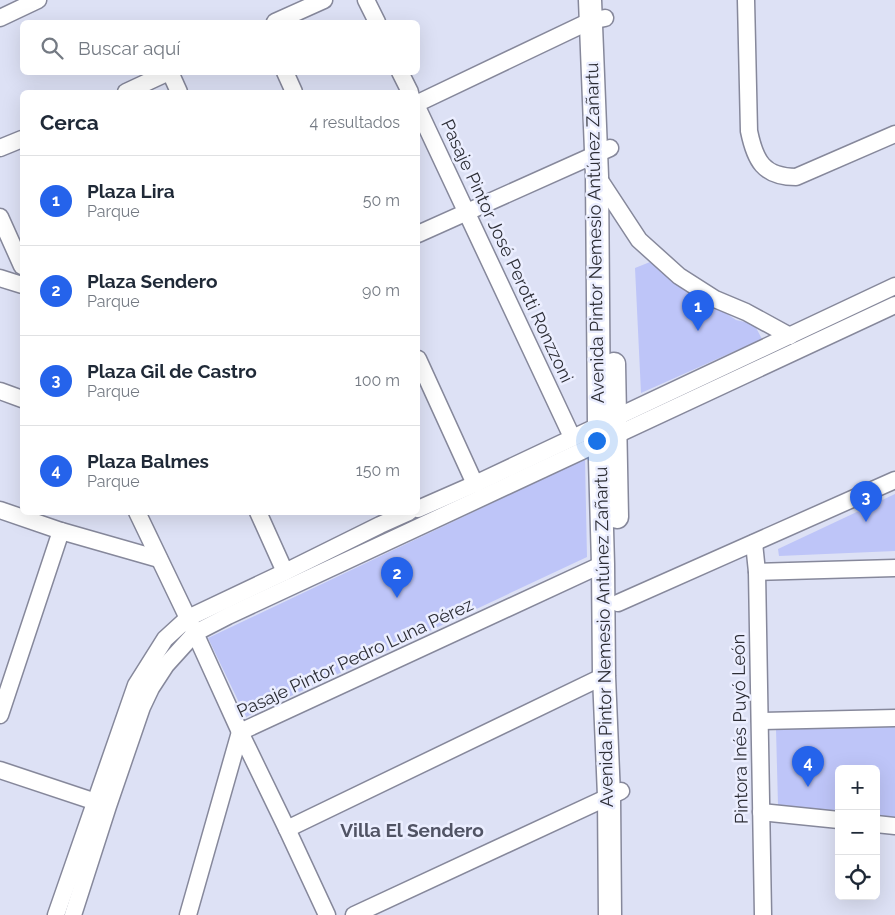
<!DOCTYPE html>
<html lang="es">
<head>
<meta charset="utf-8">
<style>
  :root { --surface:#fff; --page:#f6f6f7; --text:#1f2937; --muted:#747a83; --line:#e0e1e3; --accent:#2563eb }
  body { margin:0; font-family:Raleway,sans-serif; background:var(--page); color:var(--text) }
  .controls { position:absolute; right:15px; bottom:15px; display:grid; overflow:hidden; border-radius:8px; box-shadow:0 5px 20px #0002 }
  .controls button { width:45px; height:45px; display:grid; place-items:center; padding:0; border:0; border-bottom:1px solid var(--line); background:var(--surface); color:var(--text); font:25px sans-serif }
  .you { position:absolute; left:596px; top:440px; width:18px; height:18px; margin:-12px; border:4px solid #fff; border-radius:50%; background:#1a73e8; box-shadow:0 0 0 8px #1a73e833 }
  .badge { display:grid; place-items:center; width:32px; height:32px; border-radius:50%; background:var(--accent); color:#fff; font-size:16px; font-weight:700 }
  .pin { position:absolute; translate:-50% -41px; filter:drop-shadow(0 1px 2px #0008) }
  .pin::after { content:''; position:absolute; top:26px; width:18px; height:15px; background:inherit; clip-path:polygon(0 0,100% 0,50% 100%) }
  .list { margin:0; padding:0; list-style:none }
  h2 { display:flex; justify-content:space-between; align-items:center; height:65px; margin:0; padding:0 20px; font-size:21px }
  h2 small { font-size:16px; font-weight:400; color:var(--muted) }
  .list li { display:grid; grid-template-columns:32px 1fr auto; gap:15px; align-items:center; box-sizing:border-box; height:90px; padding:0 20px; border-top:1px solid var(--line) }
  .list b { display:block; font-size:19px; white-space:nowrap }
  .list p { margin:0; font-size:16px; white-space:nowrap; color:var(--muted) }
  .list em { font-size:16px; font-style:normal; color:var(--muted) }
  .icon { flex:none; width:28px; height:28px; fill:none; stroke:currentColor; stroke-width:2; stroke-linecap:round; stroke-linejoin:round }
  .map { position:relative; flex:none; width:895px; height:915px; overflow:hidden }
  .search { position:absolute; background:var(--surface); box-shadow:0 5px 20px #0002; left:20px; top:20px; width:400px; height:55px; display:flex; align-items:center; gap:12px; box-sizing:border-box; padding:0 18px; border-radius:8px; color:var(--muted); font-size:19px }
  .panel { position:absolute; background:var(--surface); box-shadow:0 5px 20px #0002; left:20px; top:90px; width:400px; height:425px; border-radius:8px }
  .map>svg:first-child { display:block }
</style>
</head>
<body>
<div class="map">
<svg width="895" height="915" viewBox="0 0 895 915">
  <rect width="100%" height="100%" fill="#dde1f5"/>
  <g fill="#bec5f8">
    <polygon points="650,262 736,320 754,324 762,339 641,393 635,268"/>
    <polygon points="585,459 587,557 246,717 208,638"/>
    <polygon points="895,494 895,551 779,556 778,549"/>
    <polygon points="895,726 895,818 876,816 876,769 839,769 839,812 778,805 776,729"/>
  </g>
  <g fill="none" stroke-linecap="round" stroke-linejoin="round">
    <g stroke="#86889b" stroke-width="19">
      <g id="street">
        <polyline points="366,0 377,22"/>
        <path d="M746 0 749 131C755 160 763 177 796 177L895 134"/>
        <polyline points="0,18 38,0"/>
        <polyline points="275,22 324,0"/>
        <polyline points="170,72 179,92"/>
        <polyline points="285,72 294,92"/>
        <polyline points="400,72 410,92"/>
        <polyline points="126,92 169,72"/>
        <polyline points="418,103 590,21 605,18"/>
        <polyline points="418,109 572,437"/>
        <polyline points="0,148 22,139"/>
        <polyline points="597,176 639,240 679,276 715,299 746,312 790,336"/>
        <polyline points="0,217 22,266"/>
        <polyline points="418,234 610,148"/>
        <polyline points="0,278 22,285"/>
        <polyline points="418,359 475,484"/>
        <polyline points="0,391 22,399"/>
        <polyline points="418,509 475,484 895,286"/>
        <polyline points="0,510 61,531 159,559"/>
        <polyline points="137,512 195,633 240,732 287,829 327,915"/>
        <polyline points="258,512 285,572"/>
        <polyline points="754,543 757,572 763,915"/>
        <polyline points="757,572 895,568"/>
        <polyline points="618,603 895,480"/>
        <polyline points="0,715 61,531"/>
        <polyline points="760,721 895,718"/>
        <polyline points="0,770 105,805"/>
        <polyline points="761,812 839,820"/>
        <polyline points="876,824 895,826"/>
        <polyline points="287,829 604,676"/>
        <polyline points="56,915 136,685 165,639 188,618 285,572 380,525 409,512"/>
        <polyline points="73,915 108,806 142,707 151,688 166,665 195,633 228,616 895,305"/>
        <polyline points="188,915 240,732 603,564"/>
        <polyline points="354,915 621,791"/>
      </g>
    </g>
    <g stroke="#86889b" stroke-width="25">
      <g id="secondary">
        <polyline points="590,0 597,176 599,425 603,564 604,676 609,796 610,915"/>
        <polyline points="614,364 617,517"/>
      </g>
    </g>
    <use href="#street" stroke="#fff" stroke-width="16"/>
    <use href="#secondary" stroke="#fff" stroke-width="22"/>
  </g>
  <g text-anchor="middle" stroke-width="5" stroke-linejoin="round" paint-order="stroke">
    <g font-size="18" fill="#2c2d35" stroke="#ebeeff">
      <text transform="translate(595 233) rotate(-91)" y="6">Avenida Pintor Nemesio Antúnez Zañartu</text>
      <text transform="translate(507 251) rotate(65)" y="6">Pasaje Pintor José Perotti Ronzzoni</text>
      <text transform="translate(604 637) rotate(-91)" y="6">Avenida Pintor Nemesio Antúnez Zañartu</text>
      <text transform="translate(355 658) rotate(-25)" y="6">Pasaje Pintor Pedro Luna Pérez</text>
      <text transform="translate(740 729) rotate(-91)" y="6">Pintora Inés Puyó León</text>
    </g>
    <g font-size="19" font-weight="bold" fill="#515465" stroke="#ebeeff">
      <text x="412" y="837">Villa El Sendero</text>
    </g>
  </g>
</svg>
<div class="controls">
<button>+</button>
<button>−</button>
<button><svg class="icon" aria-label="locate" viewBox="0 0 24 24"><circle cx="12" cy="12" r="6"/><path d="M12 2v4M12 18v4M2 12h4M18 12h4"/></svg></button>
</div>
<div class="you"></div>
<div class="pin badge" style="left:698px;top:331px">1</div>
<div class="pin badge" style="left:397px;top:598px">2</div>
<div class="pin badge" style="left:866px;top:522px">3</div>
<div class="pin badge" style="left:808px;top:787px">4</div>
<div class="search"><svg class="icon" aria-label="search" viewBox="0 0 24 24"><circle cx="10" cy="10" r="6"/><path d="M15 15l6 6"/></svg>Buscar aquí</div>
<section class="panel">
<h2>Cerca<small>4 resultados</small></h2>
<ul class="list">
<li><span class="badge">1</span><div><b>Plaza Lira</b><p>Parque</p></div><em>50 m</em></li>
<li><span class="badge">2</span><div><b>Plaza Sendero</b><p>Parque</p></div><em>90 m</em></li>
<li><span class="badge">3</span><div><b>Plaza Gil de Castro</b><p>Parque</p></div><em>100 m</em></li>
<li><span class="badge">4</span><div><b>Plaza Balmes</b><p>Parque</p></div><em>150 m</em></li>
</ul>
</section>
</div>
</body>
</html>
